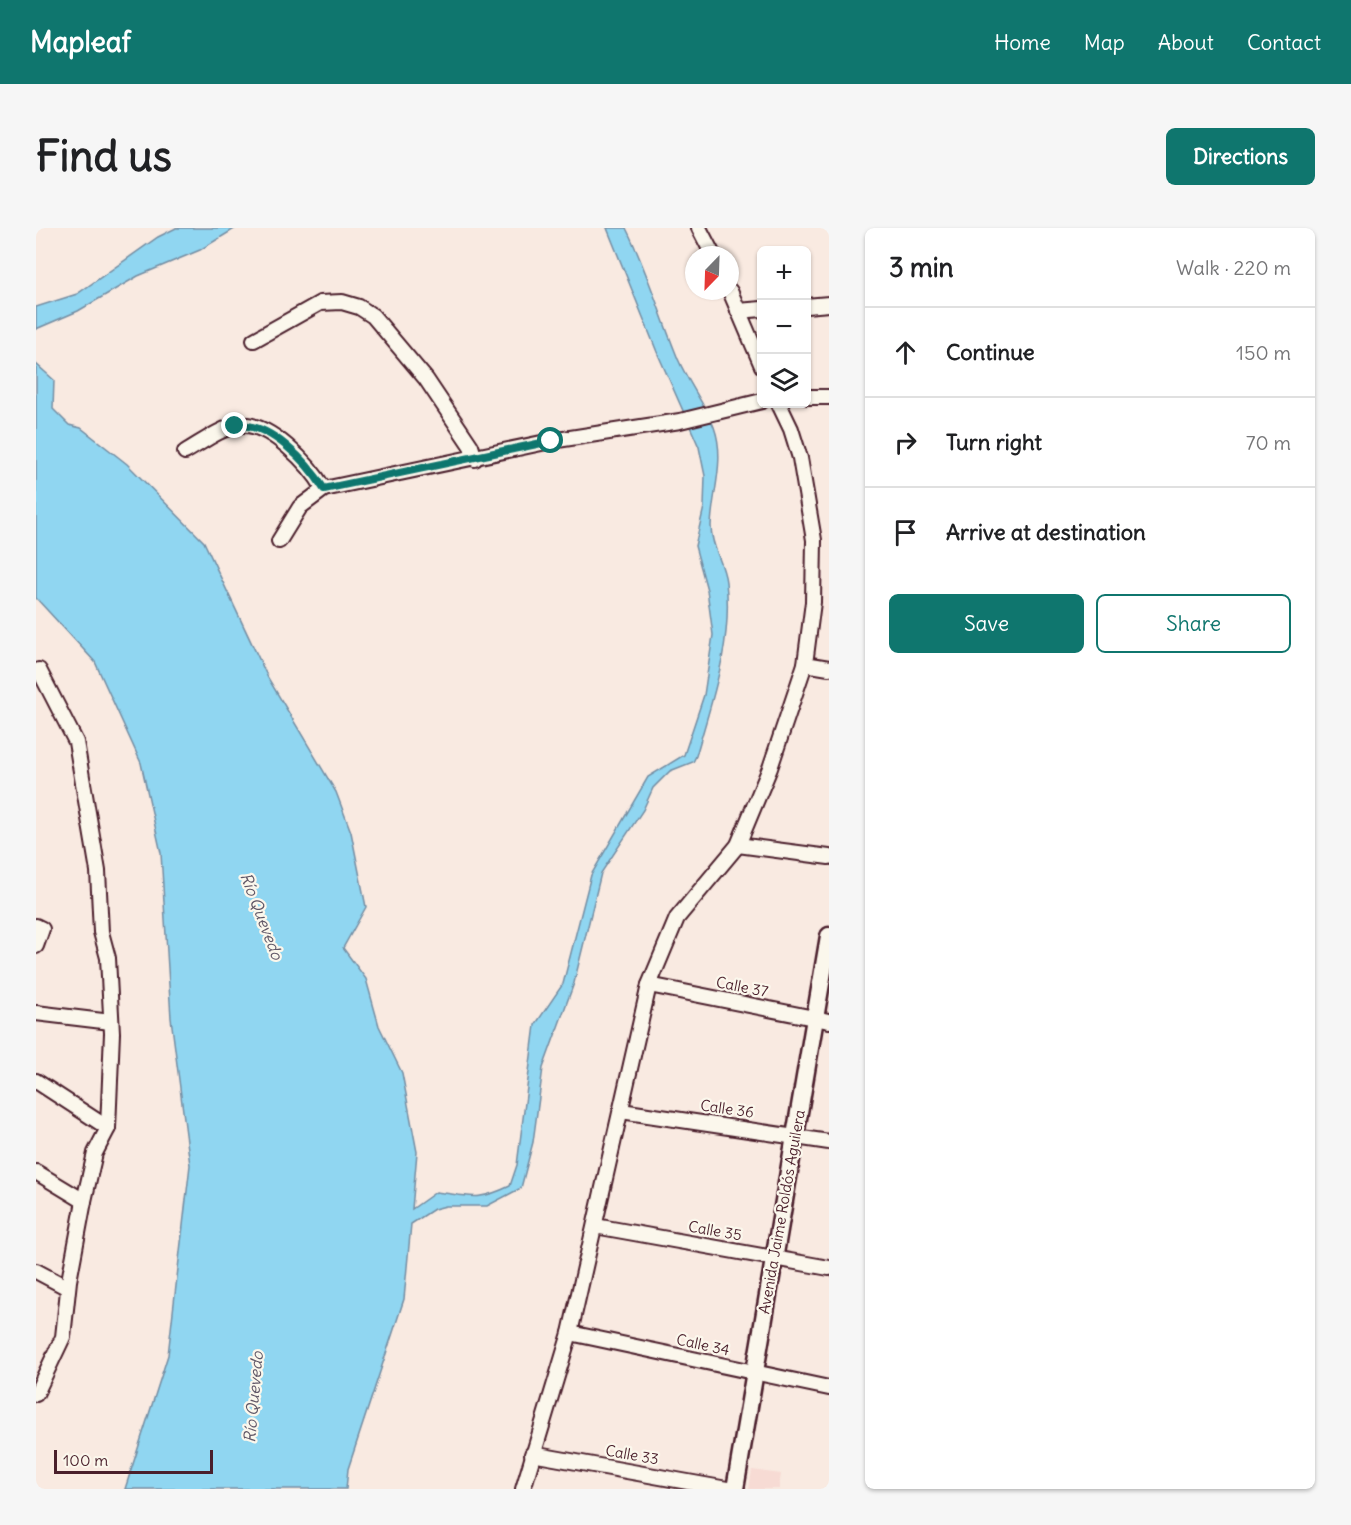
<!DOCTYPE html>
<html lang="en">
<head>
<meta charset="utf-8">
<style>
  :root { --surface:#fff; --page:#f6f6f6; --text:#202124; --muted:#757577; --line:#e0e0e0; --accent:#0f766e }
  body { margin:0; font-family:Delius,sans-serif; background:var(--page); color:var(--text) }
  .controls { position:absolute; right:18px; top:18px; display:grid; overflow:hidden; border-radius:9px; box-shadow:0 2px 4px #0004 }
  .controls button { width:54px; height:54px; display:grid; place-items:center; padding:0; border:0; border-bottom:2px solid var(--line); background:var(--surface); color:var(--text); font:30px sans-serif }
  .compass { position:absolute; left:649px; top:18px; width:54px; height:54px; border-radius:50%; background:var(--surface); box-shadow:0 2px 4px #0004; rotate:203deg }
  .scale { position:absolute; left:18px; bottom:15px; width:159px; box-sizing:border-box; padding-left:6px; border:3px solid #4a1f2b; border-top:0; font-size:16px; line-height:21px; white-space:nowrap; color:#4a1f2b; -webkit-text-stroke:4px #fbf7ec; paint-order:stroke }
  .stop { position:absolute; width:18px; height:18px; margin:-14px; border:4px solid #0f766e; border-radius:50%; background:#fff }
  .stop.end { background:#0f766e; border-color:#fff; box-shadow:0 2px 6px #0008 }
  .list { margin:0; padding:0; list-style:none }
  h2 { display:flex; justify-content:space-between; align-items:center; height:78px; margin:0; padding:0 24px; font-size:26px }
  h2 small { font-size:20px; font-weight:400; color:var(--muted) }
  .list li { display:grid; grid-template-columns:39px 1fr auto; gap:18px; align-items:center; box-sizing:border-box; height:90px; padding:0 24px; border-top:2px solid var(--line) }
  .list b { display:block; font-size:22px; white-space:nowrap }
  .list em { font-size:20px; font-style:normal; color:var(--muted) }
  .actions { display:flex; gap:12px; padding:18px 24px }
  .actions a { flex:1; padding:14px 0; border:2px solid var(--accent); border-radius:9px; text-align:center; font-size:21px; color:var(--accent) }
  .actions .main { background:var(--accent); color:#fff }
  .icon { flex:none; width:33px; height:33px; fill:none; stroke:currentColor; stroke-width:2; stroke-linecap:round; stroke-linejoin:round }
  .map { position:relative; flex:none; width:793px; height:1261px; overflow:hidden; border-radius:9px }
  header { display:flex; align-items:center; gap:36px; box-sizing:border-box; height:84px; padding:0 30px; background:var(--accent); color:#fff }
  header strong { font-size:28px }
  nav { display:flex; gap:33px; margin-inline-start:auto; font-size:21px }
  .intro { display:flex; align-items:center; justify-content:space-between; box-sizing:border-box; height:144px; padding:0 36px }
  h1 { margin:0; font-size:42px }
  .button { padding:15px 27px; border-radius:9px; background:var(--accent); color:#fff; font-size:21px; font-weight:700 }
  main { display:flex; gap:36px; padding:0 36px }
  aside { flex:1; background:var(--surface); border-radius:9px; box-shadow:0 2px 4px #0004 }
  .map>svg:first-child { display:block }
</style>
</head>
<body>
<header>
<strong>Mapleaf</strong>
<nav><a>Home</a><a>Map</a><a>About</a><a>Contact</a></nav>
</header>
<div class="intro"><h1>Find us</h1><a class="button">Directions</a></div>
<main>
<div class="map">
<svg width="793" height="1261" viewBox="0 0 793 1261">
  <rect width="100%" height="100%" fill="#f9eae1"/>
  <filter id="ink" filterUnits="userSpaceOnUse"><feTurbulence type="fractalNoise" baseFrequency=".0167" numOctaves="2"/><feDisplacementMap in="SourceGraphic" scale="12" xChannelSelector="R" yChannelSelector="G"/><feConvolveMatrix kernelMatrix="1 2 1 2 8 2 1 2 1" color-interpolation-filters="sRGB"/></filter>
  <g filter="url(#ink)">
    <polygon fill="#f7dbd4" points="716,1242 745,1246 743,1261 713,1261"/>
    <g fill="#90d6f1" stroke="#748da2" stroke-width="1.5">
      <polygon points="140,0 200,0 164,22 102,48 42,83 0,101 0,79 41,66 122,9"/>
      <path d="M571 0H590C611 42 624 87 642 131 652 154 669 177 678 199 690 232 676 265 675 298 675 319 688 335 690 354 697 414 676 472 660 528L657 534 634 543 617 560 607 582 565 645 538 755 507 840 497 914 485 960 451 978H410L398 981 375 996 368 1071 312 1241 310 1261H89L132 1127 154 937 135 790 125 625 105 535 59 434 0 370V136L18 152 17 181 33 197 45 200 91 236 168 314 232 450 300 564 315 604 330 679 307 720 330 751 343 798 366 845 381 924 376 981 400 964C434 968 441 974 474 958L481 937 499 797 527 756 555 647 612 549 648 527 668 467 677 407 671 362 659 318 668 279 669 248 663 219 621 124Z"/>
    </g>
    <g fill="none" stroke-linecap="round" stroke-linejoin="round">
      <g stroke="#4a1f2b" stroke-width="18">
        <g id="minor">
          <polyline points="663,0 677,27"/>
          <polyline points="694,63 726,138"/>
          <polyline points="770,78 793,76"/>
          <polyline points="702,83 726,81"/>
          <polyline points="218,112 284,75 306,74 323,79 337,88 390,151 435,218 439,231"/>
          <polyline points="770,169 793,169"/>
          <path d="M149 224C165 215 184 200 203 197 233 193 274 237 288 261"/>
          <polyline points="243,313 264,279 288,261 515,213 644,193 726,173"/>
          <polyline points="769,436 793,440"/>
          <polyline points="702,617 793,629"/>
          <polyline points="0,698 6,701 0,718"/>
          <polyline points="613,757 793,793"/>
          <polyline points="0,785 75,794"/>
          <polyline points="0,853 72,900"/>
          <polyline points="585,883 793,914"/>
          <polyline points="0,944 48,973"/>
          <polyline points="559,998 793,1040"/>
          <polyline points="0,1043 32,1060"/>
          <polyline points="534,1105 793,1160"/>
          <polyline points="0,1166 27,1109 33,1053 48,973 59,925 72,900 76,805 72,730 65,704 62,643 40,514 3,442"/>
          <polyline points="496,1226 691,1261"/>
          <polyline points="487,1261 534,1105 613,757 641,690 702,617 734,540 769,436 777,374 778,312 764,230 755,201 743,176"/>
        </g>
      </g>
      <g stroke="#4a1f2b" stroke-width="21">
        <polyline id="major" points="699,1261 793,708"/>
      </g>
      <use href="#minor" stroke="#fbf7ec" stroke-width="14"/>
      <use href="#major" stroke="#fbf7ec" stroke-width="16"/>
    </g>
  </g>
  <g fill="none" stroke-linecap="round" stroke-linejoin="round" filter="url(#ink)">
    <path stroke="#0f766e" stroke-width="8" d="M199 198C232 192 272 235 288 261L515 213"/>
  </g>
  <g text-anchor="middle" stroke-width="4.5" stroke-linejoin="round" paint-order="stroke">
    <g font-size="15" fill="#4a1f2b" stroke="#fbf7ec">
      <text transform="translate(706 759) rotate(11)" y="5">Calle 37</text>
      <text transform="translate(691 881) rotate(8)" y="5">Calle 36</text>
      <text transform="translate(746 984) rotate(-80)" y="5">Avenida Jaime Roldós Aguilera</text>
      <text transform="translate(679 1003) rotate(10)" y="5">Calle 35</text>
      <text transform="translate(667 1117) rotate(12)" y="5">Calle 34</text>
      <text transform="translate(596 1227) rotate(10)" y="5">Calle 33</text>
    </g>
    <g font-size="16" font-style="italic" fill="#5f5666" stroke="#fbf7ec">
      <text transform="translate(226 688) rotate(69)" y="6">Río Quevedo</text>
      <text transform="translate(217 1169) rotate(-85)" y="6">Río Quevedo</text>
    </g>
  </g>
</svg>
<div class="controls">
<button>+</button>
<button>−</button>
<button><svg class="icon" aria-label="layers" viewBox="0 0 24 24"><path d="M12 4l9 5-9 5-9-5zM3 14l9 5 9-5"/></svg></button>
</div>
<svg class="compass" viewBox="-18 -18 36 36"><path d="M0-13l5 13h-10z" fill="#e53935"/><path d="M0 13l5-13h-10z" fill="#757577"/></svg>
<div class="scale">100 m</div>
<div class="stop" style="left:515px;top:213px"></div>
<div class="stop end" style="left:199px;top:198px"></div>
</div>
<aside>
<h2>3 min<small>Walk · 220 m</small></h2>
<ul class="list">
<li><svg class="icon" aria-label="ahead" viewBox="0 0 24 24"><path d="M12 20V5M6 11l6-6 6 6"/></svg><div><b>Continue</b></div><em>150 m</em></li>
<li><svg class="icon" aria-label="right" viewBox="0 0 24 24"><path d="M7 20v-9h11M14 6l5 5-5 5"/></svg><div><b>Turn right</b></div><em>70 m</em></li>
<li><svg class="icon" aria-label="arrive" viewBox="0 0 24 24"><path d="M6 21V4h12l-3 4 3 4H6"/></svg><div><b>Arrive at destination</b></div></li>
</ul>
<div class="actions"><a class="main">Save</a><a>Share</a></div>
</aside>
</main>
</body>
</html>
